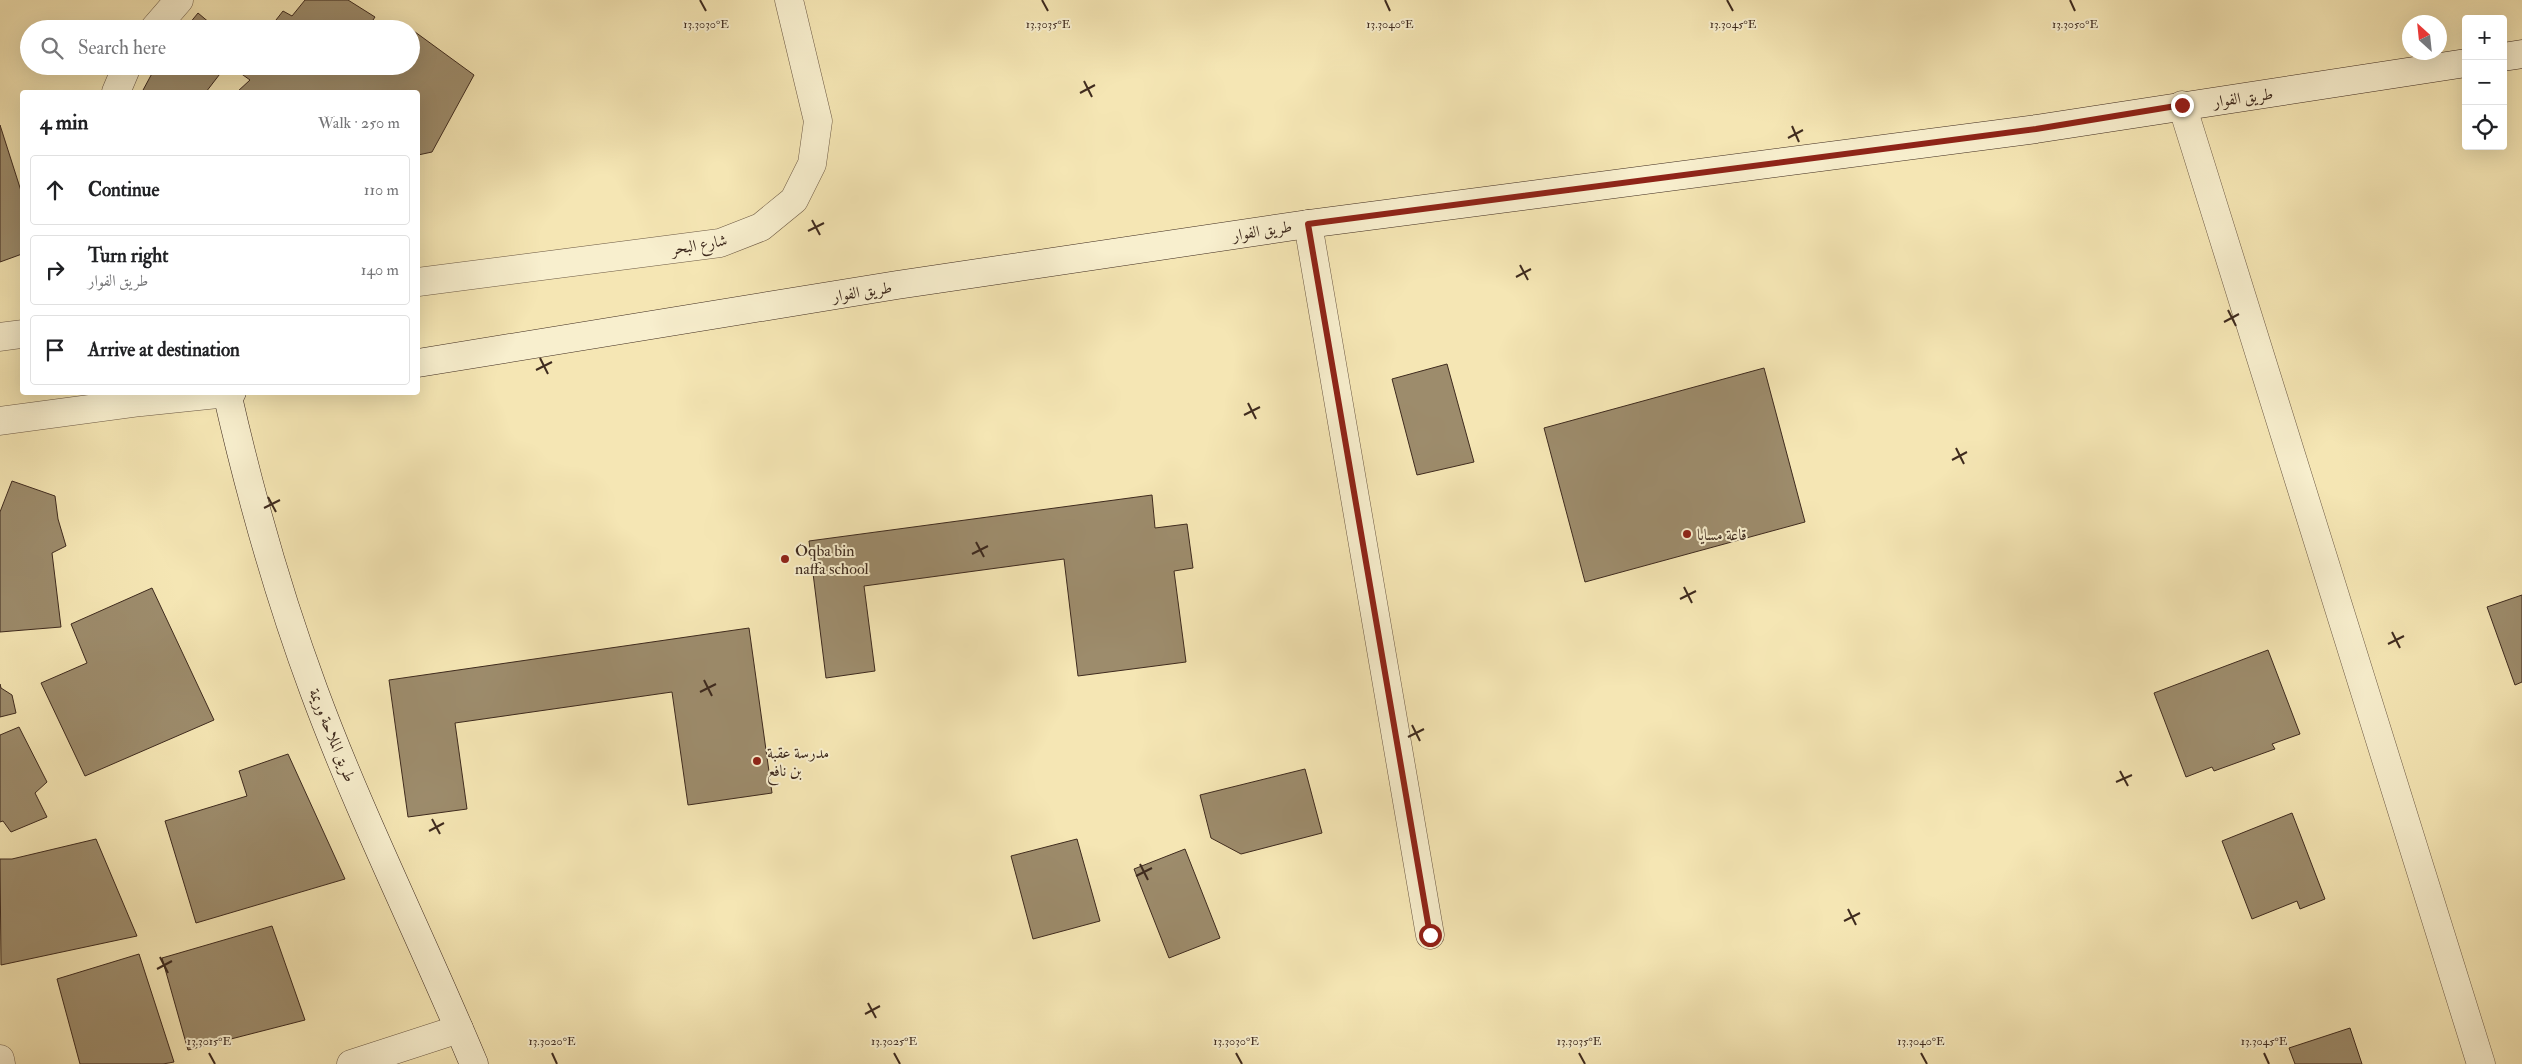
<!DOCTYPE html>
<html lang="en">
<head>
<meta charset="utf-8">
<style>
  :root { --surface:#fff; --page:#f2f2f2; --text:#202124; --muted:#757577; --line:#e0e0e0 }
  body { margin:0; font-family:"IM FELL Double Pica",Amiri,serif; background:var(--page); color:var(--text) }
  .controls { position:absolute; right:15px; top:15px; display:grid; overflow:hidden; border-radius:5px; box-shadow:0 5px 20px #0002 }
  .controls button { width:45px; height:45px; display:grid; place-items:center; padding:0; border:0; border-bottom:1px solid var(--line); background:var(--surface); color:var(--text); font:25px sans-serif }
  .compass { position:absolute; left:2402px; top:15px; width:45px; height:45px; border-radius:50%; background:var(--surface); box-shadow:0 5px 20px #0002; rotate:333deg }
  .stop { position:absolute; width:15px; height:15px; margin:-11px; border:4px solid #8f2418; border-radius:50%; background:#fff }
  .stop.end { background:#8f2418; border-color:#fff; box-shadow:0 1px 5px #0008 }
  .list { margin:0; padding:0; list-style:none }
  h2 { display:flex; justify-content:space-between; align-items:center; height:65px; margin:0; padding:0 20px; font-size:21px }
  h2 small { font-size:16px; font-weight:400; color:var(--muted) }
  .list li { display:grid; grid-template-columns:32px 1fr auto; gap:15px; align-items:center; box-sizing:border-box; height:70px; margin:0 10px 10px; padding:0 10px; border:1px solid var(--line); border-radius:5px }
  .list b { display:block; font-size:19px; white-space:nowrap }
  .list p { margin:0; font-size:16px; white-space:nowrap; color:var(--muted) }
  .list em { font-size:16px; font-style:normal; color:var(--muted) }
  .icon { flex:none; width:28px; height:28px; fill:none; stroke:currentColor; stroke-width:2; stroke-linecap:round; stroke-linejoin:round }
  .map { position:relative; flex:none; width:2522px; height:1064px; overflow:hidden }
  .search { position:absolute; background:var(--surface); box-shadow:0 5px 20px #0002; left:20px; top:20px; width:400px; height:55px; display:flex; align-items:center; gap:12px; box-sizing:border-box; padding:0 18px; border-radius:28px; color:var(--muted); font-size:19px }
  .panel { position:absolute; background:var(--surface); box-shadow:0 5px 20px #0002; left:20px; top:90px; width:400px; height:305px; border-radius:5px }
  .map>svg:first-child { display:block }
</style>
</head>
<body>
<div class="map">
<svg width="2522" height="1064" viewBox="0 0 2522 1064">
  <rect width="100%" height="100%" fill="#f5e6b4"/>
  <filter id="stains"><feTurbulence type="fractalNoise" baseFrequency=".004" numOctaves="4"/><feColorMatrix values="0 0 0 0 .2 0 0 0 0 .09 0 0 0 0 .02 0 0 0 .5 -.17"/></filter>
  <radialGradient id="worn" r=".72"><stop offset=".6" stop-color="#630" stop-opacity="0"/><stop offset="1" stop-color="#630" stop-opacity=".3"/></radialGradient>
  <g fill="#9d8c6c" stroke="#3e2a1e">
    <polygon points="305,0 348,0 375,17 367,29 269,29 283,11 292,16"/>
    <polygon points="198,13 217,29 185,29"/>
    <polygon points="402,23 410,29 398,29"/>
    <polygon points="411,29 474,75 432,152 418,155 418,92 237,92 250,80 236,70 239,66 411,66"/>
    <polygon points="156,66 226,66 206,92 142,92"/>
    <polygon points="0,125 22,194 22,254 0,262"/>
    <polygon points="1447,364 1474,462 1417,475 1392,379"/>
    <polygon points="1764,368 1805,522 1585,582 1544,428"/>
    <polygon points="12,481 55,496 58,519 66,546 52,553 61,627 0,632 0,512"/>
    <polygon points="1152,495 1155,528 1187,524 1193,568 1174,571 1186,662 1078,676 1064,559 864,586 875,671 826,678 809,541"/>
    <polygon points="152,588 214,720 85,776 41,683 87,663 71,624"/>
    <polygon points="2522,595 2522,682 2515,685 2487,607"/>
    <polygon points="749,628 772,793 688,805 672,692 455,723 467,809 408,817 389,680"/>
    <polygon points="2268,650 2300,734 2272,744 2275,749 2214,771 2212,767 2186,777 2154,693"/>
    <polygon points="0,684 1,688 12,695 16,713 0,717"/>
    <polygon points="19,727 47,782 35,793 47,817 11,832 3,821 0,822 0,735"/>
    <polygon points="288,754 345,879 196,923 165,821 247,796 239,771"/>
    <polygon points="1305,769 1322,833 1241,854 1211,838 1200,795"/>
    <polygon points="2292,813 2325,899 2300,909 2297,901 2252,919 2222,841"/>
    <polygon points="96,839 137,936 1,965 0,859 12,859"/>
    <polygon points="1077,839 1100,921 1033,939 1011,856"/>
    <polygon points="1185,849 1220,938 1169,958 1134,869"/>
    <polygon points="272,926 305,1020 188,1050 162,958"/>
    <polygon points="139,954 174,1062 163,1064 80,1064 57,979"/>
    <polygon points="2350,1028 2362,1064 2295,1064 2289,1048"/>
  </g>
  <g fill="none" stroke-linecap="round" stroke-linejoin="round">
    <g stroke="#6c5944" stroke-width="29">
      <g id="street">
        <polyline points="154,29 179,0"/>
        <polyline points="116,92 127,66"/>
        <polyline points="2182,105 2481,1064"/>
        <polyline points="1308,224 1430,935"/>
        <polyline points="418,282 720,243 761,227 794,200 812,164 818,121 789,0"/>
        <polyline points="0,337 22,334"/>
        <polyline points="0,421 141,402 227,393"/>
        <polyline points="0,1059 1,1064"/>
        <polyline points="351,1064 459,1029"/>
      </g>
    </g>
    <g stroke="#3e2a1e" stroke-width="29">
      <g id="secondary">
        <polyline points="2503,57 2522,54"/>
        <polyline points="418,363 897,285 1308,224 2036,129 2466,63"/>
        <path d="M232 392 227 393C250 494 278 594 314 691 361 818 422 939 474 1064"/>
      </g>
    </g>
    <use href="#street" stroke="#f8efce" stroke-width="28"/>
    <use href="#secondary" stroke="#f8efce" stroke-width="28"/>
  </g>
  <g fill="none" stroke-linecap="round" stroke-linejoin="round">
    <polyline stroke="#8f2418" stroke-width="6" points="1430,935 1308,224 2036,129 2182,105"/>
  </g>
  <path fill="none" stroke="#3e2a1e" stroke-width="2" d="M700 0 706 11M1042 0 1048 11M1385 0 1390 11M1727 0 1733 11M2070 0 2075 11M1084 81 1092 97M1080 93 1095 85M1792 126 1799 142M1788 138 1803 130M812 220 820 235M808 231 824 223M1520 265 1528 280M1516 277 1531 269M2228 310 2236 326M2224 322 2239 314M540 358 548 374M536 370 552 362M1248 403 1256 419M1244 415 1260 407M1956 448 1964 464M1952 460 1967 452M268 497 276 512M264 508 280 500M976 542 984 557M972 554 988 546M1684 587 1692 603M1680 599 1696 591M2392 632 2400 648M2388 644 2404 636M704 680 712 696M700 692 716 684M1412 725 1420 741M1408 737 1424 729M2120 771 2128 786M2116 782 2132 775M432 819 440 834M429 831 444 823M1140 864 1148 880M1136 876 1152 868M1848 909 1856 925M1844 921 1860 913M160 957 168 973M157 969 172 961M868 1003 876 1018M865 1014 880 1006M209 1053 215 1064M552 1053 557 1064M894 1053 900 1064M1236 1053 1242 1064M1579 1053 1585 1064M1921 1053 1927 1064M2264 1053 2269 1064"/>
  <g fill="#8f2418" stroke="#f8efce" stroke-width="2">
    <circle cx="1687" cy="534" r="5"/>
    <circle cx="785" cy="559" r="5"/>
    <circle cx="757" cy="761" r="5"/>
  </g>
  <g text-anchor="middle" stroke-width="4" stroke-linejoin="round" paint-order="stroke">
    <g font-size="16" fill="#3e2a1e" stroke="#f8efce">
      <text transform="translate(2243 97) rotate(-8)" y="6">طريق الفوار</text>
      <text transform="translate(1262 230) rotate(-9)" y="6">طريق الفوار</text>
      <text transform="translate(699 244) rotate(-10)" y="6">شارع البحر</text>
      <text transform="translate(862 291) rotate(-9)" y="6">طريق الفوار</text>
      <text transform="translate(333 735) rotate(68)" y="6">طريق الملاحة وريمة</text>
    </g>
    <g font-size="16" fill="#3e2a1e" stroke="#f8efce" text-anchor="start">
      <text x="1697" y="540">قاعة مسايا</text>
      <text x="795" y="556">Oqba bin<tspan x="795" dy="18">naffa school</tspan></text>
      <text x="767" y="758">مدرسة عقبة<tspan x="767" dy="18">بن نافع</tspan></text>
    </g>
  </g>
  <g font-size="12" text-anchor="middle" fill="#3e2a1e" stroke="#f8efce" stroke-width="4" stroke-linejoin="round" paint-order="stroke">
    <text x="706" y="28">13.3030°E</text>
    <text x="1048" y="28">13.3035°E</text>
    <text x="1390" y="28">13.3040°E</text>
    <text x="1733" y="28">13.3045°E</text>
    <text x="2075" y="28">13.3050°E</text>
    <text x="209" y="1045">13.3015°E</text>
    <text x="552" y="1045">13.3020°E</text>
    <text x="894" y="1045">13.3025°E</text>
    <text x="1236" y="1045">13.3030°E</text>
    <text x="1579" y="1045">13.3035°E</text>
    <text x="1921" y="1045">13.3040°E</text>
    <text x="2264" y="1045">13.3045°E</text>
  </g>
  <rect width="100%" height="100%" filter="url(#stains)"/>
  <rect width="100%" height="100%" fill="url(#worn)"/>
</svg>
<div class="controls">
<button>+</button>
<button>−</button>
<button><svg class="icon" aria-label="locate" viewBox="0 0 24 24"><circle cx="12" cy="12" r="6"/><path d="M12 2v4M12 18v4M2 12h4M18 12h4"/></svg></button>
</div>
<svg class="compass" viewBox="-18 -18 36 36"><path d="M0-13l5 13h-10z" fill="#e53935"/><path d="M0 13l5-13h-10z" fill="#757577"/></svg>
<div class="stop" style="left:1430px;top:935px"></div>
<div class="stop end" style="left:2182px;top:105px"></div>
<div class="search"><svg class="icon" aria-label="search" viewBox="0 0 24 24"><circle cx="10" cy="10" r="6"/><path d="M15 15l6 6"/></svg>Search here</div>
<section class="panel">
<h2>4 min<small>Walk · 250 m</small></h2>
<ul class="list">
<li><svg class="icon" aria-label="ahead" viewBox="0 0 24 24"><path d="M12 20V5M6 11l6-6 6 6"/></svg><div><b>Continue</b></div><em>110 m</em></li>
<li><svg class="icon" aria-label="right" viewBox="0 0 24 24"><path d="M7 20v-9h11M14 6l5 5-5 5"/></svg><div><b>Turn right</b><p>طريق الفوار</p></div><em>140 m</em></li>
<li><svg class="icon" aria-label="arrive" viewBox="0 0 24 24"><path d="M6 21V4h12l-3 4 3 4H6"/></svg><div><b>Arrive at destination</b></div></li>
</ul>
</section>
</div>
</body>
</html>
